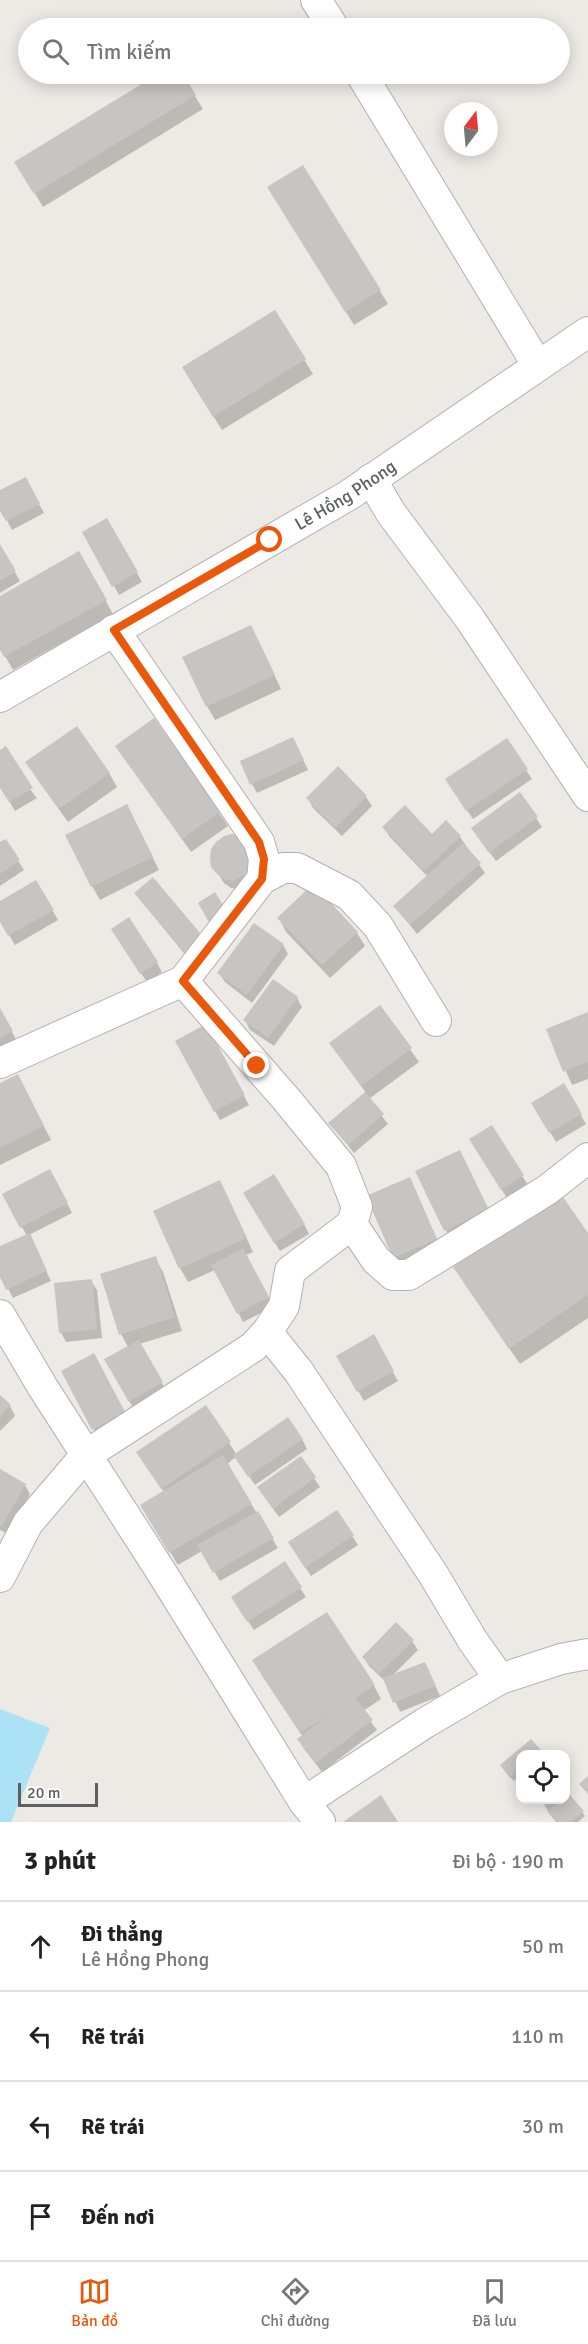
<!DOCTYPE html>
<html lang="vi">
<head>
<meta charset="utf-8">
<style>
  :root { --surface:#fff; --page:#f6f6f6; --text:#222; --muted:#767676; --line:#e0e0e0; --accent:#ea580c }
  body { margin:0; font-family:Signika,sans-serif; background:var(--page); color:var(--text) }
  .controls { position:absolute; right:18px; bottom:18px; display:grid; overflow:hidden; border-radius:12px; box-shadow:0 3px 15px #0003 }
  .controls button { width:54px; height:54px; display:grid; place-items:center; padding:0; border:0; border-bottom:2px solid var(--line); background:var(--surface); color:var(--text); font:30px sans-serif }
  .compass { position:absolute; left:444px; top:102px; width:54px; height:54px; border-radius:50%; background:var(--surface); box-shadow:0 3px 15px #0003; rotate:16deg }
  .scale { position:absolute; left:18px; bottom:15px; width:80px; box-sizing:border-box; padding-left:6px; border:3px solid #5c6063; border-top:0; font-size:16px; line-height:21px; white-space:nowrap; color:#5c6063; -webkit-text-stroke:4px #fff; paint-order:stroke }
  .stop { position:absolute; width:18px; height:18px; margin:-14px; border:4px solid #ea580c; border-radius:50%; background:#fff }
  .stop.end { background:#ea580c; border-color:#fff; box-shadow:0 2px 6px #0008 }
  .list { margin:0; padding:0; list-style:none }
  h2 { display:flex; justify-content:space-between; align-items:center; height:78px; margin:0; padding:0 24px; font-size:26px }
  h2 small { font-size:20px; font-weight:400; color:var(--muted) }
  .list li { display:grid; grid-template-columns:39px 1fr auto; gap:18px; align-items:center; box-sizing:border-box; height:90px; padding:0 24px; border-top:2px solid var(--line) }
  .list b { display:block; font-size:22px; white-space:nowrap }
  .list p { margin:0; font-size:20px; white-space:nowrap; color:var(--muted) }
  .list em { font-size:20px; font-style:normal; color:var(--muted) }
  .icon { flex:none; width:33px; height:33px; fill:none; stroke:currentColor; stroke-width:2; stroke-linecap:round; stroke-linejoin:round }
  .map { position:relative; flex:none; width:588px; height:1822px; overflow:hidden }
  .search { position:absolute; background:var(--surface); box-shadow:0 3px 15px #0003; left:18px; right:18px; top:18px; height:66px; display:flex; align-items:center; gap:15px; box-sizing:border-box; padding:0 21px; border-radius:33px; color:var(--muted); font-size:22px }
  .sheet { height:438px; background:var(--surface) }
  nav { display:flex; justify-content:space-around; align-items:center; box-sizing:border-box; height:84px; border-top:2px solid var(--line); background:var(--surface); font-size:16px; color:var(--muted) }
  nav a { display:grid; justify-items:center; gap:3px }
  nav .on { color:var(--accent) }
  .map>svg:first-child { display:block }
</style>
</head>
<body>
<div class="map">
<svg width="588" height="1822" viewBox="0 0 588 1822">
  <rect width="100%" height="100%" fill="#ede9e4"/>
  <polygon fill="#abe2f5" points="0,1709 50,1728 11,1822 0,1822"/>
  <g fill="#0003">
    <polygon points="161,74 181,74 203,109 43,207 16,162"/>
    <polygon points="303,167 388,304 354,325 277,200"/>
    <polygon points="275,312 313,374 222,430 191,381"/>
    <polygon points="30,488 44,513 12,530 0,507 0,492"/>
    <polygon points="107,520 142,582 119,595 84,532"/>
    <polygon points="0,547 20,581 0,593"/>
    <polygon points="79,553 113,614 13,670 0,647 0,597"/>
    <polygon points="258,640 281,689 215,720 207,706"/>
    <polygon points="154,720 228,826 191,852 117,747"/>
    <polygon points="293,739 308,770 257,793 252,784"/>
    <polygon points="506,740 532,779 473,819 452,789"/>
    <polygon points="0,752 37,798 15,811 0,786"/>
    <polygon points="338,769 366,797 372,806 342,836 313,808 308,798"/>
    <polygon points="109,773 117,787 68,822 35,776"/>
    <polygon points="520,794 542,827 496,861 479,838"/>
    <polygon points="134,820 159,870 100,900 92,886"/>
    <polygon points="384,827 432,836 460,837 485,873 417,934 395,906 428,877 389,836"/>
    <polygon points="5,841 24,870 0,886 0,844"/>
    <polygon points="259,859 239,889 231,888 224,883 213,866"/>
    <polygon points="153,879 192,963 142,902 136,893"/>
    <polygon points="36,882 58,920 15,945 0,919 0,902"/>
    <polygon points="279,918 357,933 365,946 330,978 286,932"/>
    <polygon points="118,939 157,963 162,972 147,982"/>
    <polygon points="283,945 288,954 252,1003 225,982 219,973"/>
    <polygon points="297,998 302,1007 274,1046 250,1030 245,1020"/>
    <polygon points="380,1007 419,1062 369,1099 388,1124 354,1153 330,1123 366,1093 331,1043"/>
    <polygon points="0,1011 17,1041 0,1051"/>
    <polygon points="588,1013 588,1079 572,1085 548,1030"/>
    <polygon points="205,1026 249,1105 220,1120 177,1041"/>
    <polygon points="0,1084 25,1089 51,1140 0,1165"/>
    <polygon points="563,1085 586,1124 556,1142 533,1104"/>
    <polygon points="476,1149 522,1176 528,1185 507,1198"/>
    <polygon points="417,1172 495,1224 453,1244"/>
    <polygon points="409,1179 443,1253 402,1270 394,1257"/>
    <polygon points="55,1180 72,1213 29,1235 51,1281 13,1298 0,1273 0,1248 27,1236 4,1195"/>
    <polygon points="245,1194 304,1224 309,1234 280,1251"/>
    <polygon points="227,1196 253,1252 246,1255 273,1307 243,1322 215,1270 188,1282 180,1268"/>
    <polygon points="588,1236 588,1318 520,1364 465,1284"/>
    <polygon points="155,1258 163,1272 182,1331 139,1344 167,1392 135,1411 106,1360 128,1347 121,1334"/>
    <polygon points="91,1281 97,1290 102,1338 66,1342 61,1333"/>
    <polygon points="373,1337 398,1381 364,1401 338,1356"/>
    <polygon points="99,1364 129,1422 99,1438 63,1372"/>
    <polygon points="0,1397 10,1406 15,1416 0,1431"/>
    <polygon points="205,1407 237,1455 302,1439 307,1449 255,1485 236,1457 227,1464 278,1548 220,1581 202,1551 178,1565 142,1505 164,1492 146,1466"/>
    <polygon points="300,1458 320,1487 279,1517 265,1497"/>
    <polygon points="0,1471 25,1485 30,1494 8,1534 0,1530"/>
    <polygon points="337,1512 358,1545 311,1576 295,1552"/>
    <polygon points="300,1588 306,1597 254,1630 238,1606"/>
    <polygon points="412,1641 418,1650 391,1677 425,1663 440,1696 400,1712 386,1682 369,1666 364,1657"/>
    <polygon points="261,1674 374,1686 381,1699 363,1711 377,1730 322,1772 304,1749 299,1740 303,1737"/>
    <polygon points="531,1741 542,1754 520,1754 520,1775 514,1781 504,1770"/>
    <polygon points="566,1789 585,1816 578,1822 556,1822 541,1800 566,1800"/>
  </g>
  <g fill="#c8c4c1">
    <polygon points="158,74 183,74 196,95 34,194 14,162"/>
    <polygon points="303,165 381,290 345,312 267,187"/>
    <polygon points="275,310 306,359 213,417 182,367"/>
    <polygon points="26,477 40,504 6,521 0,511 0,490"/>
    <polygon points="107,518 138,572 112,587 82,532"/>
    <polygon points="0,544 16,571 0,581"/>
    <polygon points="79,551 107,600 4,657 0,650 0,596"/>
    <polygon points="251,625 275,675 206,707 182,657"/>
    <polygon points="154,718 221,811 182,839 115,746"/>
    <polygon points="77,726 110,773 59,809 25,762"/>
    <polygon points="293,737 304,760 250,785 240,761"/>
    <polygon points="507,738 528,769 466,811 445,779"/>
    <polygon points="6,746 33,788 9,802 0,788 0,750"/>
    <polygon points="338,766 367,796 335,828 306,798"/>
    <polygon points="520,792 538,817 489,853 471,828"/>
    <polygon points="127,804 153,857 91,887 65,835"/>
    <polygon points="405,805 432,834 446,820 461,836 424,871 382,827"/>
    <polygon points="232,834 241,836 249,841 249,873 233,881 224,879 217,874 211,867 210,858 211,849 216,842 224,836"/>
    <polygon points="6,839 20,860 0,874 0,842"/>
    <polygon points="463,843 481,863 410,925 393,906"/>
    <polygon points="153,877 205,939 186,954 134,893"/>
    <polygon points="36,880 54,910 8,936 0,922 0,901"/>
    <polygon points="313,884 358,932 322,965 277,918"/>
    <polygon points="215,892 227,912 209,922 198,903"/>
    <polygon points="129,917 158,962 140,974 111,929"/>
    <polygon points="254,923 284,944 247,995 217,973"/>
    <polygon points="273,979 298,997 268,1038 243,1020"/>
    <polygon points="380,1005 412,1048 361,1086 329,1043"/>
    <polygon points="0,1008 13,1031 0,1039"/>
    <polygon points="588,1012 588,1062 563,1072 546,1029"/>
    <polygon points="206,1024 245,1095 214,1112 175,1041"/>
    <polygon points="18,1074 44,1126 0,1148 0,1083"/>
    <polygon points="564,1083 582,1114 549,1133 531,1103"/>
    <polygon points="365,1092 384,1114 348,1145 328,1123"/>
    <polygon points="492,1125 524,1175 501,1190 469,1139"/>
    <polygon points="460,1150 489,1210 444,1231 415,1171"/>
    <polygon points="50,1169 68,1203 20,1228 2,1194"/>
    <polygon points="274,1174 305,1224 274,1243 243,1193"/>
    <polygon points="410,1177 437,1239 393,1258 366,1196"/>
    <polygon points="220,1180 247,1238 179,1269 153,1211"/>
    <polygon points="561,1194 588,1233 588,1295 509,1349 453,1267"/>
    <polygon points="30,1233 47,1271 6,1290 0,1277 0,1246"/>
    <polygon points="243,1248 269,1297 237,1314 211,1265"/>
    <polygon points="156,1256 175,1317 119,1335 100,1274"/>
    <polygon points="92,1279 97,1329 59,1333 54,1283"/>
    <polygon points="374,1334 394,1371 357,1392 336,1356"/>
    <polygon points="139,1340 163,1382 129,1402 104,1359"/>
    <polygon points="94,1353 125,1412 92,1430 61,1371"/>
    <polygon points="0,1395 11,1405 0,1417"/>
    <polygon points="206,1405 231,1442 161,1489 136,1452"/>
    <polygon points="288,1417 303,1439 248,1477 233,1455"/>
    <polygon points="223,1455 252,1504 169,1553 140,1505"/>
    <polygon points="301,1456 316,1477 273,1509 257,1487"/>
    <polygon points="0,1469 26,1484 2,1526 0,1525"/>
    <polygon points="337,1510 354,1535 305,1568 288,1542"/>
    <polygon points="258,1511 274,1538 213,1573 197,1545"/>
    <polygon points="285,1561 302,1587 247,1622 231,1597"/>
    <polygon points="327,1612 375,1685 355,1698 373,1720 316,1763 297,1739 329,1715 300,1733 252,1660"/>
    <polygon points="396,1622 414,1640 379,1674 362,1657"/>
    <polygon points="425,1662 436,1686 393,1703 383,1678"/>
    <polygon points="531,1739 542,1751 538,1754 520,1754 520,1769 510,1778 500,1765"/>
    <polygon points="588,1776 588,1794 579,1784"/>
    <polygon points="568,1793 584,1811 571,1822 556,1822 547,1811 560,1800 566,1800"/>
    <polygon points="381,1795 398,1822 343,1822"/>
    <polygon points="541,1800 556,1800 547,1807"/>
  </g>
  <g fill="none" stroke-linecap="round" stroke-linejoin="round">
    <g stroke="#afb2b5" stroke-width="32">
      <g id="minor">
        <polyline points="316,0 334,28"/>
        <polyline points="361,74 538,366"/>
        <polyline points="371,479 391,513 470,619 588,796"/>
        <path id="s1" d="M0 697 349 495 588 332"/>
        <polyline points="262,879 283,868 297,868 349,895 378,926 436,1021"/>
        <polyline points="183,981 287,1100 341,1166 357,1207 352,1224 376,1260 393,1275 409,1275 547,1190 588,1158"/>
        <polyline points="0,1063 183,981 262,879 264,859 259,842 114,630"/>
        <polyline points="0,1315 42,1386 162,1573 304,1802 320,1822"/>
        <polyline points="267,1332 299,1372 433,1574 473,1641 500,1679"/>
        <polyline points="0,1577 28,1523 86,1455 253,1347 267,1332 284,1306 290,1271 352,1224"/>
        <polyline points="304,1802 425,1723 500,1679 561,1659 588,1654"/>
      </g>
    </g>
    <use href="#minor" stroke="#fff" stroke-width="30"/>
  </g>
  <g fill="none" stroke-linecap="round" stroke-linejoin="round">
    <polyline stroke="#ea580c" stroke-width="8" points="257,1066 183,981 262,879 264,859 259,842 114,630 270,540"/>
  </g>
  <g text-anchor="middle" stroke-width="6" stroke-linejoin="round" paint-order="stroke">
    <g font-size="18" fill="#5c6063" stroke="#fff">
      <text dy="6" stroke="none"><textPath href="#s1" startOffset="400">Lê Hồng Phong</textPath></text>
    </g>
  </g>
</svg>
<div class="controls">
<button><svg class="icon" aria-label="locate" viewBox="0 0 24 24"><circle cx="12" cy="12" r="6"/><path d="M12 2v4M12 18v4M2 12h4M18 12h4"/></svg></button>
</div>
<svg class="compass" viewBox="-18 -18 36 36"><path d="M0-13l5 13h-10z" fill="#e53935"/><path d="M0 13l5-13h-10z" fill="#767676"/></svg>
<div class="scale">20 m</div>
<div class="stop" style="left:270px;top:540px"></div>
<div class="stop end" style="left:257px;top:1066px"></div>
<div class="search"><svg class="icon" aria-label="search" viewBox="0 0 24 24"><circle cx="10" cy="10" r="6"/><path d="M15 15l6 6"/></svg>Tìm kiếm</div>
</div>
<section class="sheet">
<h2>3 phút<small>Đi bộ · 190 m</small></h2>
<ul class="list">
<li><svg class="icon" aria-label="ahead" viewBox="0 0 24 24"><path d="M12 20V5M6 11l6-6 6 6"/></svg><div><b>Đi thẳng</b><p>Lê Hồng Phong</p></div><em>50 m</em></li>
<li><svg class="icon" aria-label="left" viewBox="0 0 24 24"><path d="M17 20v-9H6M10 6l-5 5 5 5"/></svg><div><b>Rẽ trái</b></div><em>110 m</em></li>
<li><svg class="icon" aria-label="left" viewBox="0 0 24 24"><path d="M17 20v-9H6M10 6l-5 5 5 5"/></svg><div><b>Rẽ trái</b></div><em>30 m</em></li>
<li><svg class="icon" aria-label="arrive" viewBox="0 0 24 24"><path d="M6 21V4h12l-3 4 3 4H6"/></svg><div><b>Đến nơi</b></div></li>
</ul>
</section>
<nav>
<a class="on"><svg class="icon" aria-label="map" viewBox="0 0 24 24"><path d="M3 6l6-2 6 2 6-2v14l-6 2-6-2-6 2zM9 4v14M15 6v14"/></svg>Bản đồ</a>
<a><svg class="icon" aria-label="directions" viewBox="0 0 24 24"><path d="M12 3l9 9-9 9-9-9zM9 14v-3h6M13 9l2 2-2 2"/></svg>Chỉ đường</a>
<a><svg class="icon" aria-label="saved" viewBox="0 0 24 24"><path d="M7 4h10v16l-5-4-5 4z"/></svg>Đã lưu</a>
</nav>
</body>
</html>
